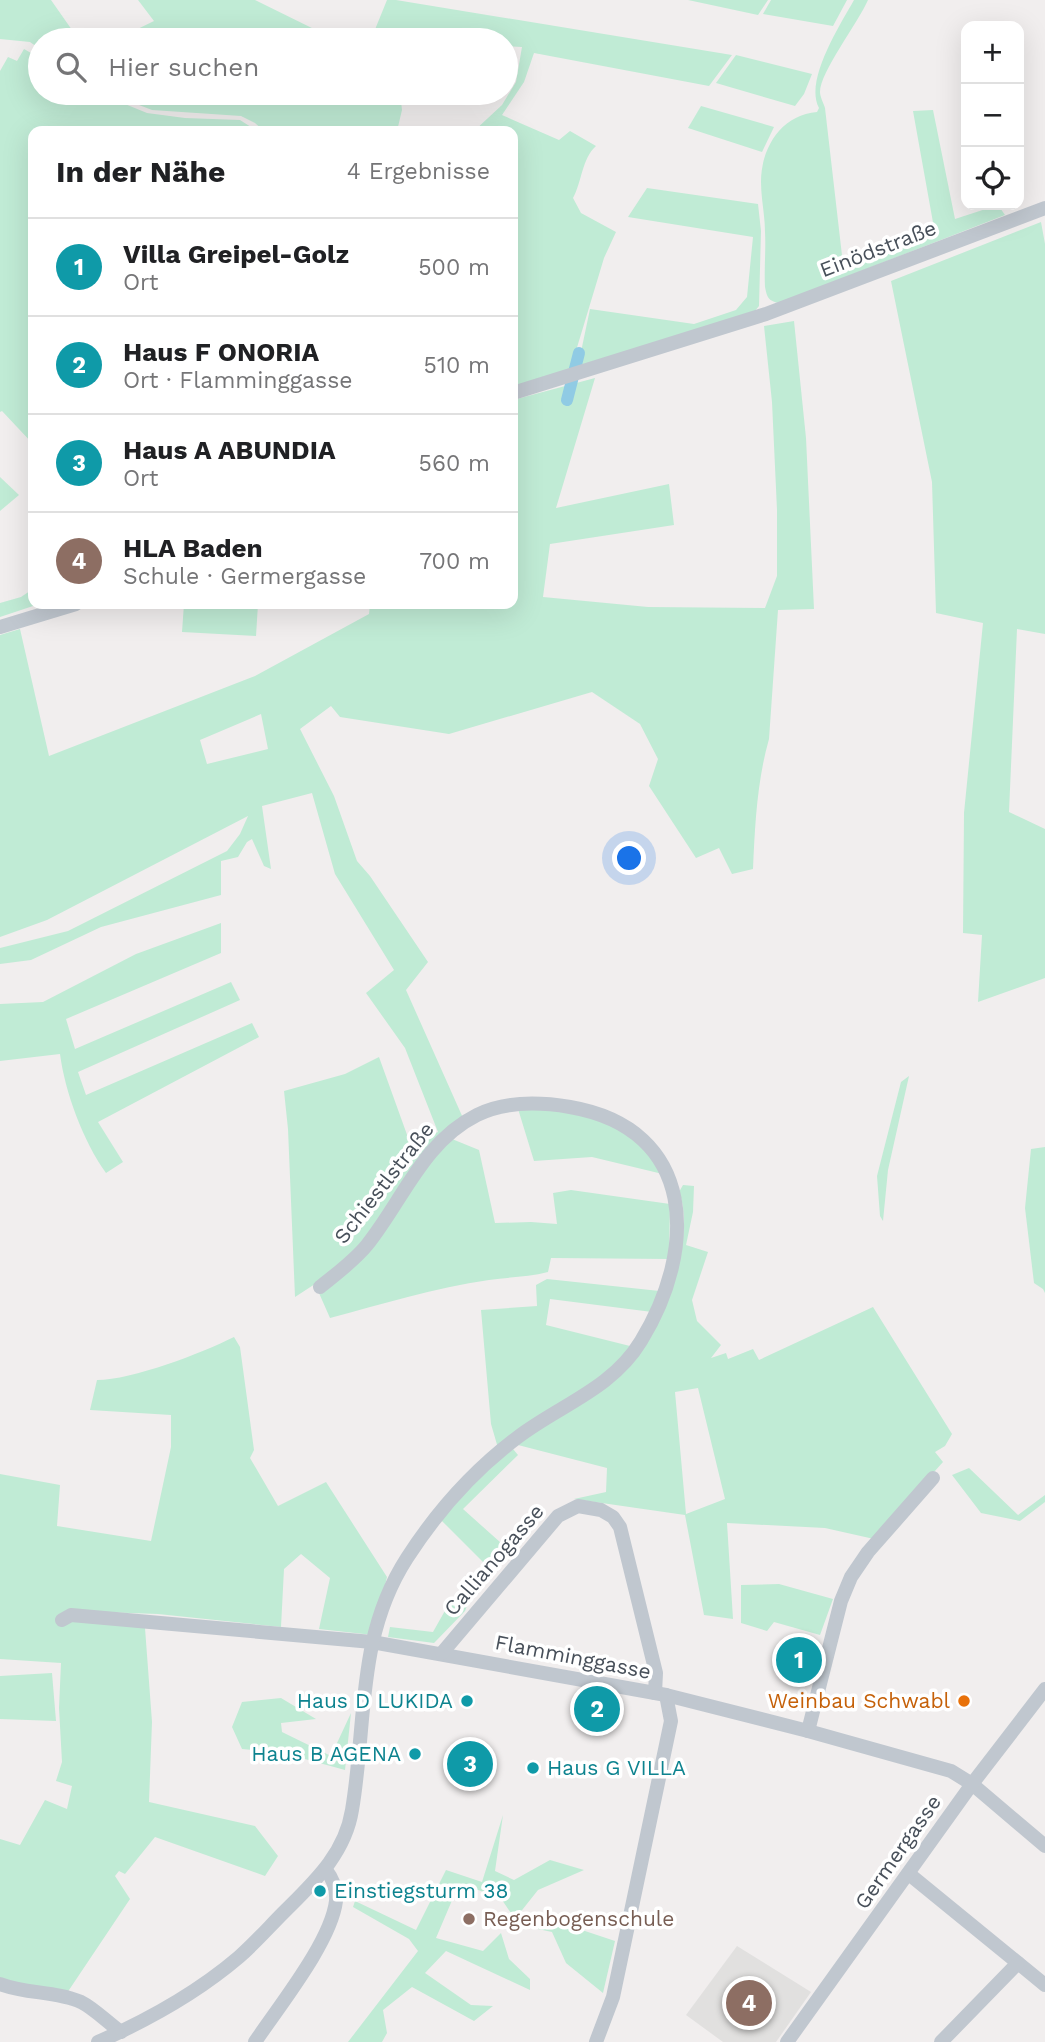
<!DOCTYPE html>
<html lang="de">
<head>
<meta charset="utf-8">
<style>
  :root { --surface:#fff; --page:#f6f6f6; --text:#202124; --muted:#757577; --line:#e0e0e0; --accent:#2861d1 }
  body { margin:0; font-family:"Work Sans",sans-serif; background:var(--page); color:var(--text) }
  .controls { position:absolute; right:21px; top:21px; display:grid; overflow:hidden; border-radius:14px; box-shadow:0 7px 28px #0002 }
  .controls button { width:63px; height:63px; display:grid; place-items:center; padding:0; border:0; border-bottom:2px solid var(--line); background:var(--surface); color:var(--text); font:35px sans-serif }
  .you { position:absolute; left:630px; top:859px; width:24px; height:24px; margin:-18px; border:5px solid #fff; border-radius:50%; background:#1a73e8; box-shadow:0 0 0 10px #1a73e833 }
  .badge { display:grid; place-items:center; width:46px; height:46px; border-radius:50%; background:var(--accent); color:#fff; font-size:23px; font-weight:700 }
  .pin { position:absolute; translate:-50% -50%; border:4px solid #fff; box-shadow:0 2px 7px #0006 }
  .list { margin:0; padding:0; list-style:none }
  h2 { display:flex; justify-content:space-between; align-items:center; height:91px; margin:0; padding:0 28px; font-size:30px }
  h2 small { font-size:23px; font-weight:400; color:var(--muted) }
  .list li { display:grid; grid-template-columns:46px 1fr auto; gap:21px; align-items:center; box-sizing:border-box; height:98px; padding:0 28px; border-top:2px solid var(--line) }
  .list b { display:block; font-size:26px; white-space:nowrap }
  .list p { margin:0; font-size:23px; white-space:nowrap; color:var(--muted) }
  .list em { font-size:23px; font-style:normal; color:var(--muted) }
  .icon { flex:none; width:38px; height:38px; fill:none; stroke:currentColor; stroke-width:2; stroke-linecap:round; stroke-linejoin:round }
  .map { position:relative; flex:none; width:1045px; height:2042px; overflow:hidden }
  .search { position:absolute; background:var(--surface); box-shadow:0 7px 28px #0002; left:28px; top:28px; width:490px; height:77px; display:flex; align-items:center; gap:18px; box-sizing:border-box; padding:0 24px; border-radius:38px; color:var(--muted); font-size:26px }
  .panel { position:absolute; background:var(--surface); box-shadow:0 7px 28px #0002; left:28px; top:126px; width:490px; height:483px; border-radius:14px }
  .map>svg:first-child { display:block }
</style>
</head>
<body>
<div class="map">
<svg width="1045" height="2042" viewBox="0 0 1045 2042">
  <rect width="100%" height="100%" fill="#f1eeee"/>
  <polygon fill="#e1e0df" points="737,1946 811,1992 776,2042 723,2042 686,2015"/>
  <g fill="#c0ebd5" fill-rule="evenodd">
    <polygon points="0,0 51,0 79,40 40,40 40,49 30,42 0,39"/>
    <path d="M138 0H255L320 32H374L387 0H396L732 55 709 86 534 53 524 82 502 115 559 140 570 131 596 146C582 158 582 182 573 198L581 213 616 232 604 258 569 374 513 388V131H474L502 105 516 82 522 47 506 46V40L398 37 397 40H115L154 21Z"/>
    <polygon points="688,0 768,0 758,15"/>
    <polygon points="771,0 847,0 833,26 763,14"/>
    <path d="M854 0H868C858 23 820 72 820 92 820 97 824 104 825 108L843 264 934 228 913 111 933 110 955 219 998 205 1005 215 779 303C768 301 767 297 765 287 764 268 766 250 765 232 765 215 761 199 761 182 761 148 781 115 817 112L819 108C804 81 840 25 854 0Z"/>
    <polygon points="24,49 40,58 40,93 98,93 147,113 185,118 240,120 257,131 33,131 33,444 2,411 0,412 0,71 8,57 17,61"/>
    <polygon points="736,55 812,74 804,94 795,106 716,83"/>
    <polygon points="108,93 400,93 402,110 397,131 264,131 255,123 241,116 152,110"/>
    <polygon points="701,106 774,127 762,152 688,128"/>
    <polygon points="647,188 758,204 761,231 759,306 754,312 578,366 590,309 694,324 736,310 747,297 753,237 628,217"/>
    <polygon points="1041,222 1045,244 1045,634 1017,629 1009,812 1045,829 1045,978 978,1002 982,935 963,933 964,813 983,623 936,613 932,482 891,281"/>
    <path d="M794 321 806 438 814 609 778 610 769 739C757 781 755 825 753 869L732 874 719 848 696 858 649 786 658 759 640 724 592 692 449 734 340 717 331 706 300 729 334 796 357 861 370 876 428 962 406 990 463 1118 452 1139 479 1150 495 1223 531 1222 557 1224 553 1193 571 1190 670 1204 669 1259 551 1258 548 1272C529 1277 510 1277 489 1280 435 1288 382 1304 330 1318L315 1284 295 1297 288 1129 284 1091 345 1074 379 1057 410 1143 438 1132 405 1048 366 993 394 970 335 874 312 793 262 806 271 869 264 866 252 839 247 842 238 857 221 861V895L101 927 31 960 0 964V948L68 931 227 851 240 834 248 816 47 920 0 937V635L20 629 49 756 255 676 369 614 370 604H513V400L595 378 556 508 669 484 674 525 550 544 543 597 648 607 765 608 777 576V510L772 402 764 326ZM261 714 268 749 207 764 200 740Z"/>
    <polygon points="0,477 19,495 0,511"/>
    <polygon points="33,589 33,604 39,604 0,617 0,603 21,597"/>
    <polygon points="184,604 258,604 256,636 182,632"/>
    <path d="M221 923V953L66 1019 75 1049 231 982 240 1000 78 1072 86 1095 252 1023 259 1037 98 1122 123 1162 106 1173C83 1141 65 1092 60 1054L0 1061V1004L43 1002 136 954Z"/>
    <polygon points="909,1076 888,1170 883,1221 880,1216 877,1176 901,1082"/>
    <polygon points="515,1099 566,1100 584,1104 625,1121 657,1150 675,1177 592,1157 534,1161"/>
    <polygon points="1045,1147 1045,1293 1043,1289 1034,1283 1025,1208 1031,1149"/>
    <path d="M683 1185 694 1186 693 1212 686 1245 708 1252 692 1300 697 1321 721 1345 711 1358 726 1353 728 1359 753 1349 759 1360 873 1307 952 1434 945 1446 935 1452 943 1462 874 1539 825 1528 727 1523 733 1619 704 1615 685 1515 574 1499 606 1492 607 1468 518 1445 498 1448 491 1424 481 1310 537 1306 536 1285 547 1279 669 1292C681 1266 690 1219 679 1192ZM550 1299 660 1313 642 1349 546 1325ZM698 1388 725 1499 686 1514 675 1392Z"/>
    <path d="M234 1337 240 1347 254 1450 250 1458 278 1506 326 1482 387 1577 373 1635 319 1629 330 1578 301 1554 284 1569 281 1627 158 1614 102 1612 145 1628 152 1722 149 1802 255 1826 278 1856 265 1876 155 1837 125 1874 119 1871 115 1876 130 1899 67 1993 0 1980V1839L20 1845 45 1800 67 1809 72 1786 56 1781 62 1762 59 1708 61 1663 0 1659V1474L60 1485 57 1526 151 1541 171 1447V1415L90 1410 97 1380C132 1380 202 1353 234 1337Z"/>
    <polygon points="513,1449 518,1455 463,1509 511,1552 493,1572 440,1519 473,1481"/>
    <polygon points="969,1468 1018,1515 1045,1495 1045,1502 1020,1521 981,1513 952,1475"/>
    <polygon points="779,1584 833,1599 820,1635 774,1622 767,1631 741,1623 741,1585"/>
    <polygon points="473,1590 465,1611 434,1643 388,1637 390,1627 433,1632 451,1600"/>
    <polygon points="52,1673 56,1721 0,1719 0,1676"/>
    <polygon points="281,1698 316,1719 281,1723 282,1732 331,1756 351,1713 345,1770 283,1753 242,1749 232,1727 242,1702"/>
    <polygon points="503,1815 495,1871 514,1880 550,1860 584,1870 538,1890 515,1919 500,1897 459,1884 436,1938 483,1951 501,1933 509,1959 530,1979 530,1990 446,1951 425,1973 471,2005 493,2006 474,2021 412,1987 383,2010 387,2033 382,2042 348,2042 418,1951 409,1939 353,1907 355,1901 416,1930 446,1870 482,1882"/>
    <polygon points="534,1914 615,1941 603,1993 566,1963 552,1932 533,1928"/>
  </g>
  <g fill="none" stroke-linecap="round" stroke-linejoin="round">
    <polyline stroke="#90cbe4" stroke-width="12" points="567,400 579,353"/>
    <g stroke="#c0c7cf" stroke-width="14">
      <polyline points="513,393 766,314 1045,208"/>
      <polyline points="0,627 76,604"/>
      <polyline points="62,1620 71,1615 372,1642 666,1695 808,1731 951,1771 972,1784 1045,1846"/>
      <polyline points="442,1653 558,1516 578,1506 601,1510 613,1517 620,1527 656,1673 655,1693"/>
      <polyline points="808,1731 841,1601 851,1577 868,1552 933,1478"/>
      <polyline points="909,1874 1045,1985"/>
      <path d="M0 1984C26 1994 56 1991 81 2002 95 2009 108 2023 121 2032"/>
      <path d="M98 2042C148 2020 198 1992 239 1957 255 1943 269 1927 284 1912 314 1882 345 1854 352 1810 367 1722 356 1637 407 1558 436 1513 474 1470 518 1437 560 1405 612 1389 641 1341 697 1250 698 1129 570 1107 540 1102 505 1101 477 1115 423 1142 403 1200 367 1245 354 1261 336 1274 320 1287"/>
      <path d="M255 2042C279 2006 331 1942 336 1901 337 1889 333 1879 326 1870"/>
      <polyline points="596,2042 613,1997 671,1721 666,1695"/>
      <polyline points="787,2042 972,1784 1045,1689"/>
      <polyline points="941,2042 1018,1963"/>
    </g>
  </g>
  <g fill="#0f9aa8" stroke="#fff" stroke-width="2.5">
    <circle cx="467" cy="1701" r="7"/>
    <circle cx="415" cy="1754" r="7"/>
    <circle cx="533" cy="1768" r="7"/>
    <circle cx="320" cy="1891" r="7"/>
  </g>
  <circle fill="#e8710a" stroke="#fff" stroke-width="2.5" cx="964" cy="1701" r="7"/>
  <circle fill="#8d6e63" stroke="#fff" stroke-width="2.5" cx="469" cy="1919" r="7"/>
  <g text-anchor="middle" stroke-width="7" stroke-linejoin="round" paint-order="stroke">
    <g font-size="21" fill="#48505a" stroke="#fff">
      <text transform="translate(878 249) rotate(-21)" y="7">Einödstraße</text>
      <text transform="translate(384 1183) rotate(-52)" y="7">Schiestlstraße</text>
      <text transform="translate(494 1560) rotate(-49)" y="7">Callianogasse</text>
      <text transform="translate(573 1657) rotate(11)" y="7">Flamminggasse</text>
      <text transform="translate(898 1852) rotate(-55)" y="7">Germergasse</text>
    </g>
    <g font-size="21" fill="#0d838f" stroke="#fff" text-anchor="end">
      <text x="453" y="1708">Haus D LUKIDA</text>
      <text x="401" y="1761">Haus B AGENA</text>
      <text x="547" y="1775" text-anchor="start">Haus G VILLA</text>
      <text x="334" y="1898" text-anchor="start">Einstiegsturm 38</text>
    </g>
    <g font-size="21" fill="#c56008" stroke="#fff" text-anchor="end">
      <text x="950" y="1708">Weinbau Schwabl</text>
    </g>
    <g font-size="21" fill="#785e54" stroke="#fff" text-anchor="start">
      <text x="483" y="1926">Regenbogenschule</text>
    </g>
  </g>
</svg>
<div class="controls">
<button>+</button>
<button>−</button>
<button><svg class="icon" aria-label="locate" viewBox="0 0 24 24"><circle cx="12" cy="12" r="6"/><path d="M12 2v4M12 18v4M2 12h4M18 12h4"/></svg></button>
</div>
<div class="you"></div>
<div class="pin badge" style="left:799px;top:1660px;background:#0f9aa8">1</div>
<div class="pin badge" style="left:597px;top:1709px;background:#0f9aa8">2</div>
<div class="pin badge" style="left:470px;top:1764px;background:#0f9aa8">3</div>
<div class="pin badge" style="left:749px;top:2003px;background:#8d6e63">4</div>
<div class="search"><svg class="icon" aria-label="search" viewBox="0 0 24 24"><circle cx="10" cy="10" r="6"/><path d="M15 15l6 6"/></svg>Hier suchen</div>
<section class="panel">
<h2>In der Nähe<small>4 Ergebnisse</small></h2>
<ul class="list">
<li><span class="badge" style="background:#0f9aa8">1</span><div><b>Villa Greipel-Golz</b><p>Ort</p></div><em>500 m</em></li>
<li><span class="badge" style="background:#0f9aa8">2</span><div><b>Haus F ONORIA</b><p>Ort · Flamminggasse</p></div><em>510 m</em></li>
<li><span class="badge" style="background:#0f9aa8">3</span><div><b>Haus A ABUNDIA</b><p>Ort</p></div><em>560 m</em></li>
<li><span class="badge" style="background:#8d6e63">4</span><div><b>HLA Baden</b><p>Schule · Germergasse</p></div><em>700 m</em></li>
</ul>
</section>
</div>
</body>
</html>
